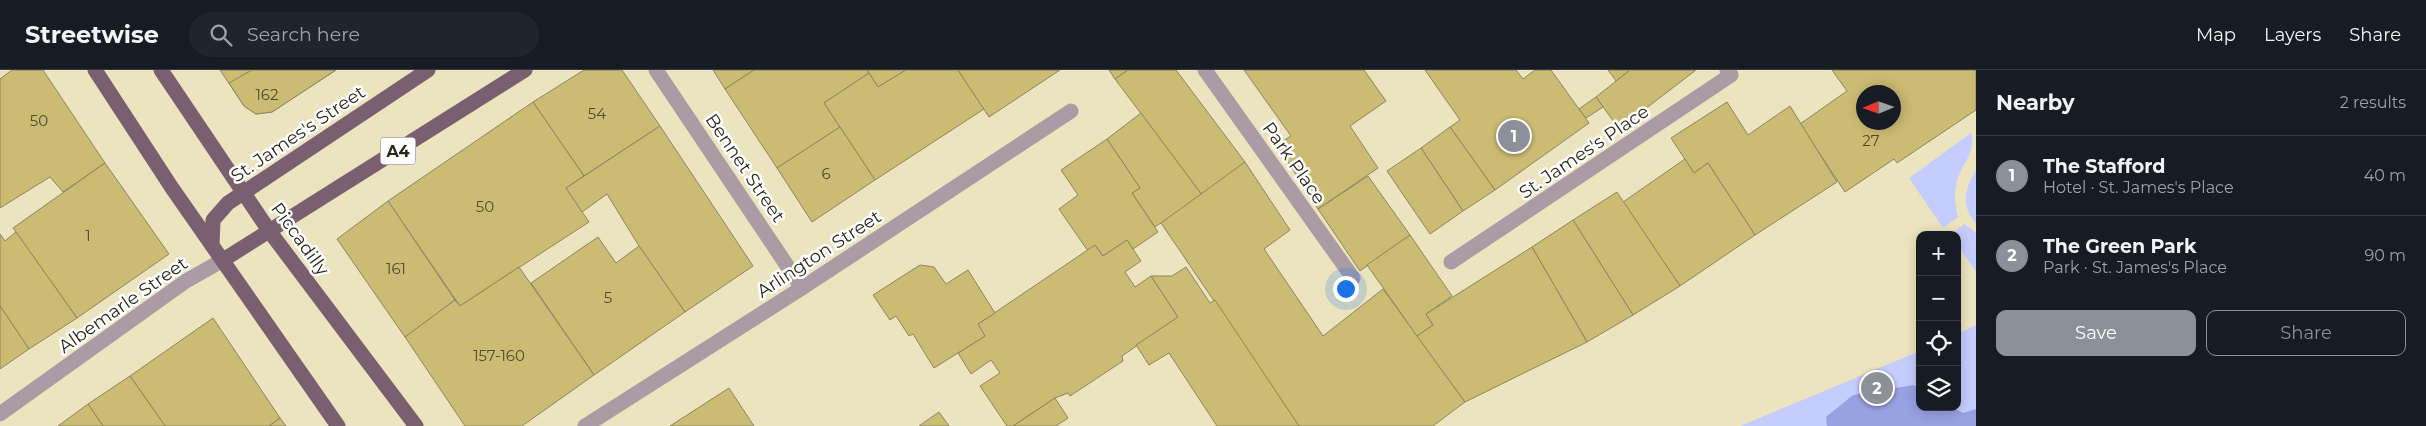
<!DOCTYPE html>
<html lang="en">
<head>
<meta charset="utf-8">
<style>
  :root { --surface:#171b24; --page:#20242c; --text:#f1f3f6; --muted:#9ea1a6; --line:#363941; --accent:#8c9099 }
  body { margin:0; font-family:Montserrat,sans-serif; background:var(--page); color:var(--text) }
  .controls { position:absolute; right:15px; bottom:15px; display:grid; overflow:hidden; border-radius:10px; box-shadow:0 2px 12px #0003 }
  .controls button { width:45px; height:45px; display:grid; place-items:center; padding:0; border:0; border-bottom:1px solid var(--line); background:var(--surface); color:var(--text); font:25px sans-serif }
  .compass { position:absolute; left:1856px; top:15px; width:45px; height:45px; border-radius:50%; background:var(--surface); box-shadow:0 2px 12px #0003; rotate:268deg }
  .you { position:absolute; left:1345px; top:218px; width:18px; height:18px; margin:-12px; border:4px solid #fff; border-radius:50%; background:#1a73e8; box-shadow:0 0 0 8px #1a73e833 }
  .badge { display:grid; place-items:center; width:32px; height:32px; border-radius:50%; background:var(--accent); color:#fff; font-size:16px; font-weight:700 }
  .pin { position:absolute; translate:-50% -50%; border:2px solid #fff; box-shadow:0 1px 5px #0006 }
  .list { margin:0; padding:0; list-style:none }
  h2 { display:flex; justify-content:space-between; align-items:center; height:65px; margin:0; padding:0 20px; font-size:21px }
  h2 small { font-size:16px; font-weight:400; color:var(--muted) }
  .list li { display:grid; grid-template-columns:32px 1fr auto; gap:15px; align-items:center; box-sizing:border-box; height:80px; padding:0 20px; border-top:1px solid var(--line) }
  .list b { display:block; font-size:19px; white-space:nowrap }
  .list p { margin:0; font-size:16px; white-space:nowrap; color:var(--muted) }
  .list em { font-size:16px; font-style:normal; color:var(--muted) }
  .actions { display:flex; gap:10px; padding:15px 20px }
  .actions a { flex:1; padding:11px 0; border:1px solid var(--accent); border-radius:10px; text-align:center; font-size:18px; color:var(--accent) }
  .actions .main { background:var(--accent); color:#fff }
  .icon { flex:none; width:28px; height:28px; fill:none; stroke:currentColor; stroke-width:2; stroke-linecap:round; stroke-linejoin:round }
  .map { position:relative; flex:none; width:1976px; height:356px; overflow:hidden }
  header { display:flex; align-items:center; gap:30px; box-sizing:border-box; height:70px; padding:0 25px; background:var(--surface); border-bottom:1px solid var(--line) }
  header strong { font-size:24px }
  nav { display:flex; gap:28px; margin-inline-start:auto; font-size:18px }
  .search { width:350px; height:45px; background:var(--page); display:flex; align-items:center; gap:12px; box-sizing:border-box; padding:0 18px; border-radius:28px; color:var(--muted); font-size:19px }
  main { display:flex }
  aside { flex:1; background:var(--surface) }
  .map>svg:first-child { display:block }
</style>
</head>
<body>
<header>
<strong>Streetwise</strong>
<div class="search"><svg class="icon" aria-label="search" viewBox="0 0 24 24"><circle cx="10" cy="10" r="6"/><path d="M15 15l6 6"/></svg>Search here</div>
<nav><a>Map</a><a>Layers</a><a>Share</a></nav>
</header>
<main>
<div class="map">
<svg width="1976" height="356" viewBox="0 0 1976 356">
  <rect width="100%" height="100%" fill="#ece4be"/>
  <g fill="#c5cdfe">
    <path d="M1971 63C1976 83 1964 90 1958 108 1953 122 1955 133 1958 147L1943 158 1909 108Z"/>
    <path d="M1976 100V153C1960 136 1965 118 1976 100Z"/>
    <polygon points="1964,154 1976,162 1976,201 1957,175 1957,165 1951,165"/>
    <polygon points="1976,255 1976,356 1740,356 1920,281 1920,337 1957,337 1957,264"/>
  </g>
  <polygon fill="#98a1e2" points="1914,315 1920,319 1920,337 1952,337 1963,343 1976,339 1976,356 1827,356 1826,347 1853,325"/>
  <g fill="#cbbb73" stroke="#8d8662" fill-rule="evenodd">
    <polygon points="12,0 43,0 105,93 63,122 50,107 0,138 0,9"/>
    <polygon points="220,0 336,0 272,42 256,44 244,36"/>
    <polygon points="252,0 336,0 272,42 256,44 244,36 229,13"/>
    <polygon points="584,0 622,0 660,56 584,106 533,32"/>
    <polygon points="713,0 754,0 725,19"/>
    <polygon points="754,0 867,0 869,3 824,33 840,57 777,98 725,19"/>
    <polygon points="867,0 906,0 878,17"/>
    <polygon points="906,0 958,0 984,39 875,110 824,33 869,3 878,17"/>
    <polygon points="958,0 1060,0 989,47"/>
    <polygon points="1109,0 1128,0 1115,9"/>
    <polygon points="1128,0 1176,0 1245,92 1202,125 1115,9"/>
    <polygon points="1244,0 1364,0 1386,31 1350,56 1378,98 1318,139 1277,75 1291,66"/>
    <polygon points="1425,0 1516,0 1523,9 1535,0 1551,0 1589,53 1495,120 1450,57 1460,50"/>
    <polygon points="1608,0 1630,0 1616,11"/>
    <polygon points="1630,0 1696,0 1619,59 1596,27"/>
    <path d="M1832 0H1976V40L1897 93 1894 89 1845 122 1800 54 1847 21ZM1864 22H1894V52H1864Z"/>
    <polygon points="1596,27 1603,37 1586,48 1579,39"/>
    <polygon points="533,32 584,106 566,118 589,152 460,236 388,131"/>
    <polygon points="1727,32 1748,65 1790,36 1837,112 1755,165 1708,93 1694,103 1671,68"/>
    <polygon points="1141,43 1202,125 1155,157 1132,123 1140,118 1107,69"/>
    <polygon points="660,56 753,196 685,242 639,176 607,124 582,142 566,118"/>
    <polygon points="840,57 875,110 812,152 777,98"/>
    <polygon points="1450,57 1495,120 1463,141 1421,78"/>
    <polygon points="1107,69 1140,118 1132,123 1158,162 1133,179 1127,170 1103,186 1095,175 1088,181 1059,139 1078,125 1061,100"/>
    <polygon points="1421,78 1463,141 1430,164 1387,101"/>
    <polygon points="1685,89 1694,103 1708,93 1755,165 1680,216 1623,132"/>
    <polygon points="1245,92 1290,160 1264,179 1323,266 1383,219 1465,332 1433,356 1299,356 1161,153"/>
    <polygon points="105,93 169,184 77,248 13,158"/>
    <polygon points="1368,106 1410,165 1360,201 1318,139"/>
    <polygon points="1617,122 1680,216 1633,245 1573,150"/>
    <polygon points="388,131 455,230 405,267 337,169"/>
    <polygon points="1573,150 1633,245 1587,272 1532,177"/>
    <polygon points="16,162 77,248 29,279 0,236 0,164 5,171"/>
    <polygon points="1410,165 1452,226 1426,244 1433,255 1417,266 1367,195"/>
    <polygon points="598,167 616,193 639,176 685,242 594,305 531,213"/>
    <polygon points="1127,170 1141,191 1125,202 1135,217 1151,206 1178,247 1122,286 1123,291 1070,326 1068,323 1055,328 1013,356 1007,356 980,316 1000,303 991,290 971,304 958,283 985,266 978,254 1095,175 1103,186"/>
    <polygon points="1532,177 1587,272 1465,332 1417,266 1433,255 1426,244"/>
    <polygon points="920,195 934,197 946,214 968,200 995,243 978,254 985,266 934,298 913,264 909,266 896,246 890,250 873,225"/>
    <polygon points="519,197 594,305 522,356 465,356 405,267 455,230 460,236"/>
    <polygon points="1186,197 1210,233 1215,230 1299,356 1217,356 1169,283 1149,295 1136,275 1178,247 1151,206 1172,206"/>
    <polygon points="0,236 29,279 0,299"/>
    <polygon points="213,248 280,348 269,356 165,356 130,306"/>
    <polygon points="130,306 165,356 103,356 88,334"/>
    <polygon points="729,318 754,356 670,356"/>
    <polygon points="1055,328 1068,348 1056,356 1013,356"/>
    <polygon points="88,334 103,356 58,356"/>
    <polygon points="939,342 949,356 919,356"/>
    <polygon points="280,348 286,356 269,356"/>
  </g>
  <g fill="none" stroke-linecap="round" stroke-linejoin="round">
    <g stroke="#aa9ba5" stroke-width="15">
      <polyline points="656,0 802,218"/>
      <polyline points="1205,0 1353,208"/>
      <polyline points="1451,192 1731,5 1727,0"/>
      <polyline points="0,344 186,211 223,190"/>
      <polyline points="585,356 802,218 1071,41"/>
    </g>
    <g stroke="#7a5f71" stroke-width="15">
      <polyline points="95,0 172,118 338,356"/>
      <polyline points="161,0 270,162 416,356"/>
      <polyline points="212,175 213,150 228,133 428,0"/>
      <polyline points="223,190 525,0"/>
    </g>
  </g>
  <g text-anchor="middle" stroke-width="5" stroke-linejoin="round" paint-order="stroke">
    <g font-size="15" fill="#524b2f">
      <text x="267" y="30">162</text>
      <text x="597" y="49">54</text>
      <text x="39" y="56">50</text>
      <text x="1871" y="76">27</text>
      <text x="826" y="109">6</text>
      <text x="485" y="142">50</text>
      <text x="88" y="171">1</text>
      <text x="396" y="204">161</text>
      <text x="608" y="233">5</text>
      <text x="499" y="291">157-160</text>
    </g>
    <rect fill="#fff" stroke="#69675d" stroke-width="1" x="380.5" y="67.5" width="35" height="27" rx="4"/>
    <g font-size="16" font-weight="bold" fill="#292618">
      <text x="398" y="87">A4</text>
    </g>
    <g font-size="18" fill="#292618" stroke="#fff">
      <text transform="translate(298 64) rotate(-34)" y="6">St. James's Street</text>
      <text transform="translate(1584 82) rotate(-34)" y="6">St. James's Place</text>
      <text transform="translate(1294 93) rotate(55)" y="6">Park Place</text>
      <text transform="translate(745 98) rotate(56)" y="6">Bennet Street</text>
      <text transform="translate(300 169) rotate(54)" y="6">Piccadilly</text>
      <text transform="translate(819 184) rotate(-33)" y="6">Arlington Street</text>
      <text transform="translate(123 235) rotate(-35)" y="6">Albemarle Street</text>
    </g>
  </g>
</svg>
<div class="controls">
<button>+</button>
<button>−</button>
<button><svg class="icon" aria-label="locate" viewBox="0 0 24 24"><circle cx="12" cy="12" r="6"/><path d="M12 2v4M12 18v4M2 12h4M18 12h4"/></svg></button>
<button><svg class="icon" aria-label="layers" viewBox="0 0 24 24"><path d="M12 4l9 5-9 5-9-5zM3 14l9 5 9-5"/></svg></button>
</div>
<svg class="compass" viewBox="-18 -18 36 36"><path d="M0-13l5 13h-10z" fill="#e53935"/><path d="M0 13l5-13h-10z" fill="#9ea1a6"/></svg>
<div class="you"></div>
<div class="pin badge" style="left:1514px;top:66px">1</div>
<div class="pin badge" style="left:1877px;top:318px">2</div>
</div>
<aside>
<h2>Nearby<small>2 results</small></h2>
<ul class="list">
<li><span class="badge">1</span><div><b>The Stafford</b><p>Hotel · St. James's Place</p></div><em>40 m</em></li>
<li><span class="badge">2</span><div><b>The Green Park</b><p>Park · St. James's Place</p></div><em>90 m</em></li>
</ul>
<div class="actions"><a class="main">Save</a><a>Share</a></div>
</aside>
</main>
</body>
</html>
